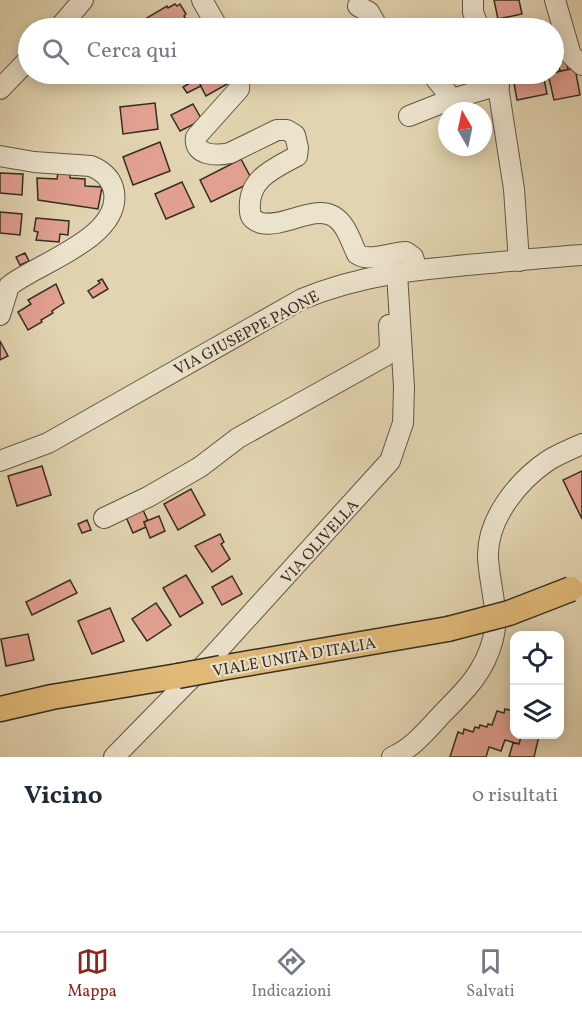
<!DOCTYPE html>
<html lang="it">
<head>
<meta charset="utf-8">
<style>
  :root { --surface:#fff; --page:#f2f2f3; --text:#1f2937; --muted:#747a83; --line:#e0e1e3; --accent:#8f2418 }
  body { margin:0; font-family:Vollkorn,serif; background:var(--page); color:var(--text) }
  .controls { position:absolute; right:18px; bottom:18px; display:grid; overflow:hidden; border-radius:12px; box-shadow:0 3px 15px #0003 }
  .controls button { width:54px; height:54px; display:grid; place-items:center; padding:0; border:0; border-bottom:2px solid var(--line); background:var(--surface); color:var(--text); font:30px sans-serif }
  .compass { position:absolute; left:438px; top:102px; width:54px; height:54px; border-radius:50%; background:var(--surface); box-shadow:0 3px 15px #0003; rotate:351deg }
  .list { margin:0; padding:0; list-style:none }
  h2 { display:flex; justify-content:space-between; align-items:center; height:78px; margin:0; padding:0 24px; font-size:26px }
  h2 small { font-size:20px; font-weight:400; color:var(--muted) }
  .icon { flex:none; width:33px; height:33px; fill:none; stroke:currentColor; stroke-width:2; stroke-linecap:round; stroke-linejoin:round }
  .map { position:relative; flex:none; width:582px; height:757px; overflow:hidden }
  .search { position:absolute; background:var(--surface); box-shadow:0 3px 15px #0003; left:18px; right:18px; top:18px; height:66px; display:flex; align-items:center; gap:15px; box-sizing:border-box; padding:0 21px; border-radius:33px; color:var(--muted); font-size:22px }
  .sheet { height:174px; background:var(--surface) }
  nav { display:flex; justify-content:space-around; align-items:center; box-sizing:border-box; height:84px; border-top:2px solid var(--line); background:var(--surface); font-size:16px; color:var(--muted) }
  nav a { display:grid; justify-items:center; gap:3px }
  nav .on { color:var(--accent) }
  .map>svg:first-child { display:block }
</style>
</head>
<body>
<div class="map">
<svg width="582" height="757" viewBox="0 0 582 757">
  <rect width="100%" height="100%" fill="#e2d4b0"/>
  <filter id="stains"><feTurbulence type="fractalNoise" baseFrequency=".00333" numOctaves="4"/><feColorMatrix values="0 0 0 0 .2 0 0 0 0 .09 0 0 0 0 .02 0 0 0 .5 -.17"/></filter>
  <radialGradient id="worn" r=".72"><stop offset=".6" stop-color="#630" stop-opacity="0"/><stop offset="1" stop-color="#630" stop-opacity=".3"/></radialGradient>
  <g fill="#e2a090" stroke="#352d23" stroke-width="1.5">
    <polygon points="494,0 519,0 522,14 498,19"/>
    <polygon points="175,4 177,6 180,4 186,14 184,16 191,27 140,28 138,26 146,22 145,19 167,6 168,8"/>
    <polygon points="556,55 560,71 554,73 554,56"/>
    <polygon points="565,56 568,70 560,71 557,58"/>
    <polygon points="575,68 580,95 554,100 548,74"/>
    <polygon points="201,74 224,74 229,83 206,96 197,79 203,76"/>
    <polygon points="528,74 543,74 547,94 517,100 513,77"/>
    <polygon points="197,79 201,86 187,93 183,87"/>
    <polygon points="155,103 158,129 123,134 120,107"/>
    <polygon points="193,104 202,120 180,131 171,115"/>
    <polygon points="160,142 170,171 133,185 123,157"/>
    <polygon points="241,159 251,178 248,184 211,202 200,180"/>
    <polygon points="58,172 70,173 70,178 85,179 85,186 102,187 98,209 38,200 37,178 57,179"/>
    <polygon points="0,173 23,174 22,195 0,193"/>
    <polygon points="182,182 194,207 166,219 155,194"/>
    <polygon points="0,212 22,214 20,235 0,233"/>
    <polygon points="36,218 69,221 68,235 60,234 59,242 36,240 38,232 34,231"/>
    <polygon points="25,253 29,261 20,265 16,257"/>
    <polygon points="102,279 108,289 93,298 88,291 100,283 98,281"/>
    <polygon points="56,284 64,303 52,311 53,313 41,320 42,322 28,330 18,312 31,304 28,300"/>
    <polygon points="0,341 8,356 0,360"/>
    <polygon points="42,466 51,495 17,506 8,476"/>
    <polygon points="582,471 582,519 563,480"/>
    <polygon points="191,489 205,515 178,530 164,504"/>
    <polygon points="143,510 148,521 144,522 146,527 133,533 126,517"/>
    <polygon points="159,516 165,531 150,538 144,522"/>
    <polygon points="87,520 91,530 82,533 78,524"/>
    <polygon points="220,534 224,542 221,544 230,559 212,572 195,546"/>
    <polygon points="186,575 203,603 180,617 163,588"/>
    <polygon points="232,576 242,594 222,605 212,587"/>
    <polygon points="70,580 77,593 32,615 26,602"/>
    <polygon points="156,603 171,625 147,641 132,619"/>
    <polygon points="110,608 124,641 92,654 78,621"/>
    <polygon points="28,634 34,660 6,666 1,639"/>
    <polygon points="505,709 514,711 514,734 522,734 519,744 505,740 501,751 489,747 486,757 450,757 458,732 463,734 464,729 473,732 475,727 479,728 480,725 487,727 488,724 492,725 497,711 504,713"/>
    <polygon points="522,734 539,736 534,757 509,757 513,743 519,744"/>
  </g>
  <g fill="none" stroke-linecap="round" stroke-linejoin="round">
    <g stroke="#605746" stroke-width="22">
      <g id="minor">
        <polyline points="202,0 218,28"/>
        <polyline points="473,0 473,12 479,28"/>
        <polyline points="555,0 571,55 582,65"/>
        <polyline points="358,6 369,12 378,28"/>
        <polyline points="59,28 83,0"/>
        <path d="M240 74 239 89 196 137C193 156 217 156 230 153L277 130H287L295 135 298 148 297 156C273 169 247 179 250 211 250 218 255 221 261 223 284 228 313 205 333 216 346 223 351 242 357 254 369 263 391 252 406 252L413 257 417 270"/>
        <polyline points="432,74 452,99"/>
        <polyline points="496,74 514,189 519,261"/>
        <polyline points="0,89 28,60"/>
        <polyline points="409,116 452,99 499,85"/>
        <path d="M0 156 34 162 91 166C103 171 112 179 114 192 121 238 38 263 9 286L0 315"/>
        <path d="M0 461 48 443 302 299C366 273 422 269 490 263 521 260 551 257 582 255"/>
        <polyline points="104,518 148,497 200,467 238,438 385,356 390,348 389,325"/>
        <polyline points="114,757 210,659 390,461 403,423 404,387 397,273"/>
        <path d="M392 757C413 748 427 730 443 713 466 690 485 671 493 639 500 612 489 584 488 557 487 518 519 480 549 460 559 454 571 449 582 444"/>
      </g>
    </g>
    <g stroke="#352d23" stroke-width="27">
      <g id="major">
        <polyline points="221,668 448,629"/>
        <polyline points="0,709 52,697 178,676"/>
      </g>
    </g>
    <use href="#minor" stroke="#ece3cc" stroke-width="20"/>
    <use href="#major" stroke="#e1ba78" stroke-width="24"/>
    <g stroke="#352d23" stroke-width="27" stroke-linecap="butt">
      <g id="major-bridge">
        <polyline points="448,629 509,613 571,589"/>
        <polyline points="178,676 221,668"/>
      </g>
    </g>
    <use href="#major-bridge" stroke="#e1ba78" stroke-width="24"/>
  </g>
  <g text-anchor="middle" stroke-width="4.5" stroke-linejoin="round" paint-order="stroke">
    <g font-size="16" fill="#352d23" stroke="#ece3cc">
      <text transform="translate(246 332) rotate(-28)" y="6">VIA GIUSEPPE PAONE</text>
      <text transform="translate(319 541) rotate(-48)" y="6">VIA OLIVELLA</text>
      <text transform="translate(294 656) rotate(-10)" y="6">VIALE UNITÀ D'ITALIA</text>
    </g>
  </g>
  <rect width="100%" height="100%" filter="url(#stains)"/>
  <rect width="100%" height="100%" fill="url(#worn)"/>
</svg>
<div class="controls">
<button><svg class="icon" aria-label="locate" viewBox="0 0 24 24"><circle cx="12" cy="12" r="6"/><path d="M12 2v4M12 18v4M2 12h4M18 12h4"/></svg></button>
<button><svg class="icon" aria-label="layers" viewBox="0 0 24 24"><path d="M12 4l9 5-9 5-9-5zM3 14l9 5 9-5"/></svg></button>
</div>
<svg class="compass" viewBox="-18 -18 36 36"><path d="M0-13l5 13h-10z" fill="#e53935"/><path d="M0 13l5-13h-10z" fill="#747a83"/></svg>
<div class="search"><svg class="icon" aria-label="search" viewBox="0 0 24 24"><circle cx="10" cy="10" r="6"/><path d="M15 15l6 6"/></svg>Cerca qui</div>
</div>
<section class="sheet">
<h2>Vicino<small>0 risultati</small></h2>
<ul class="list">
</ul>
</section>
<nav>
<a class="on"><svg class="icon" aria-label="map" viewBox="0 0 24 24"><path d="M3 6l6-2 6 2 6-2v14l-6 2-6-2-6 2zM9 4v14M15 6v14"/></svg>Mappa</a>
<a><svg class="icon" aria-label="directions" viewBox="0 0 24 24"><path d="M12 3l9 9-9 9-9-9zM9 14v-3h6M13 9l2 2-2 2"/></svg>Indicazioni</a>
<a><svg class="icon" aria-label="saved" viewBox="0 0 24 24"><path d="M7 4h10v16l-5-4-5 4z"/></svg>Salvati</a>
</nav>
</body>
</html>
